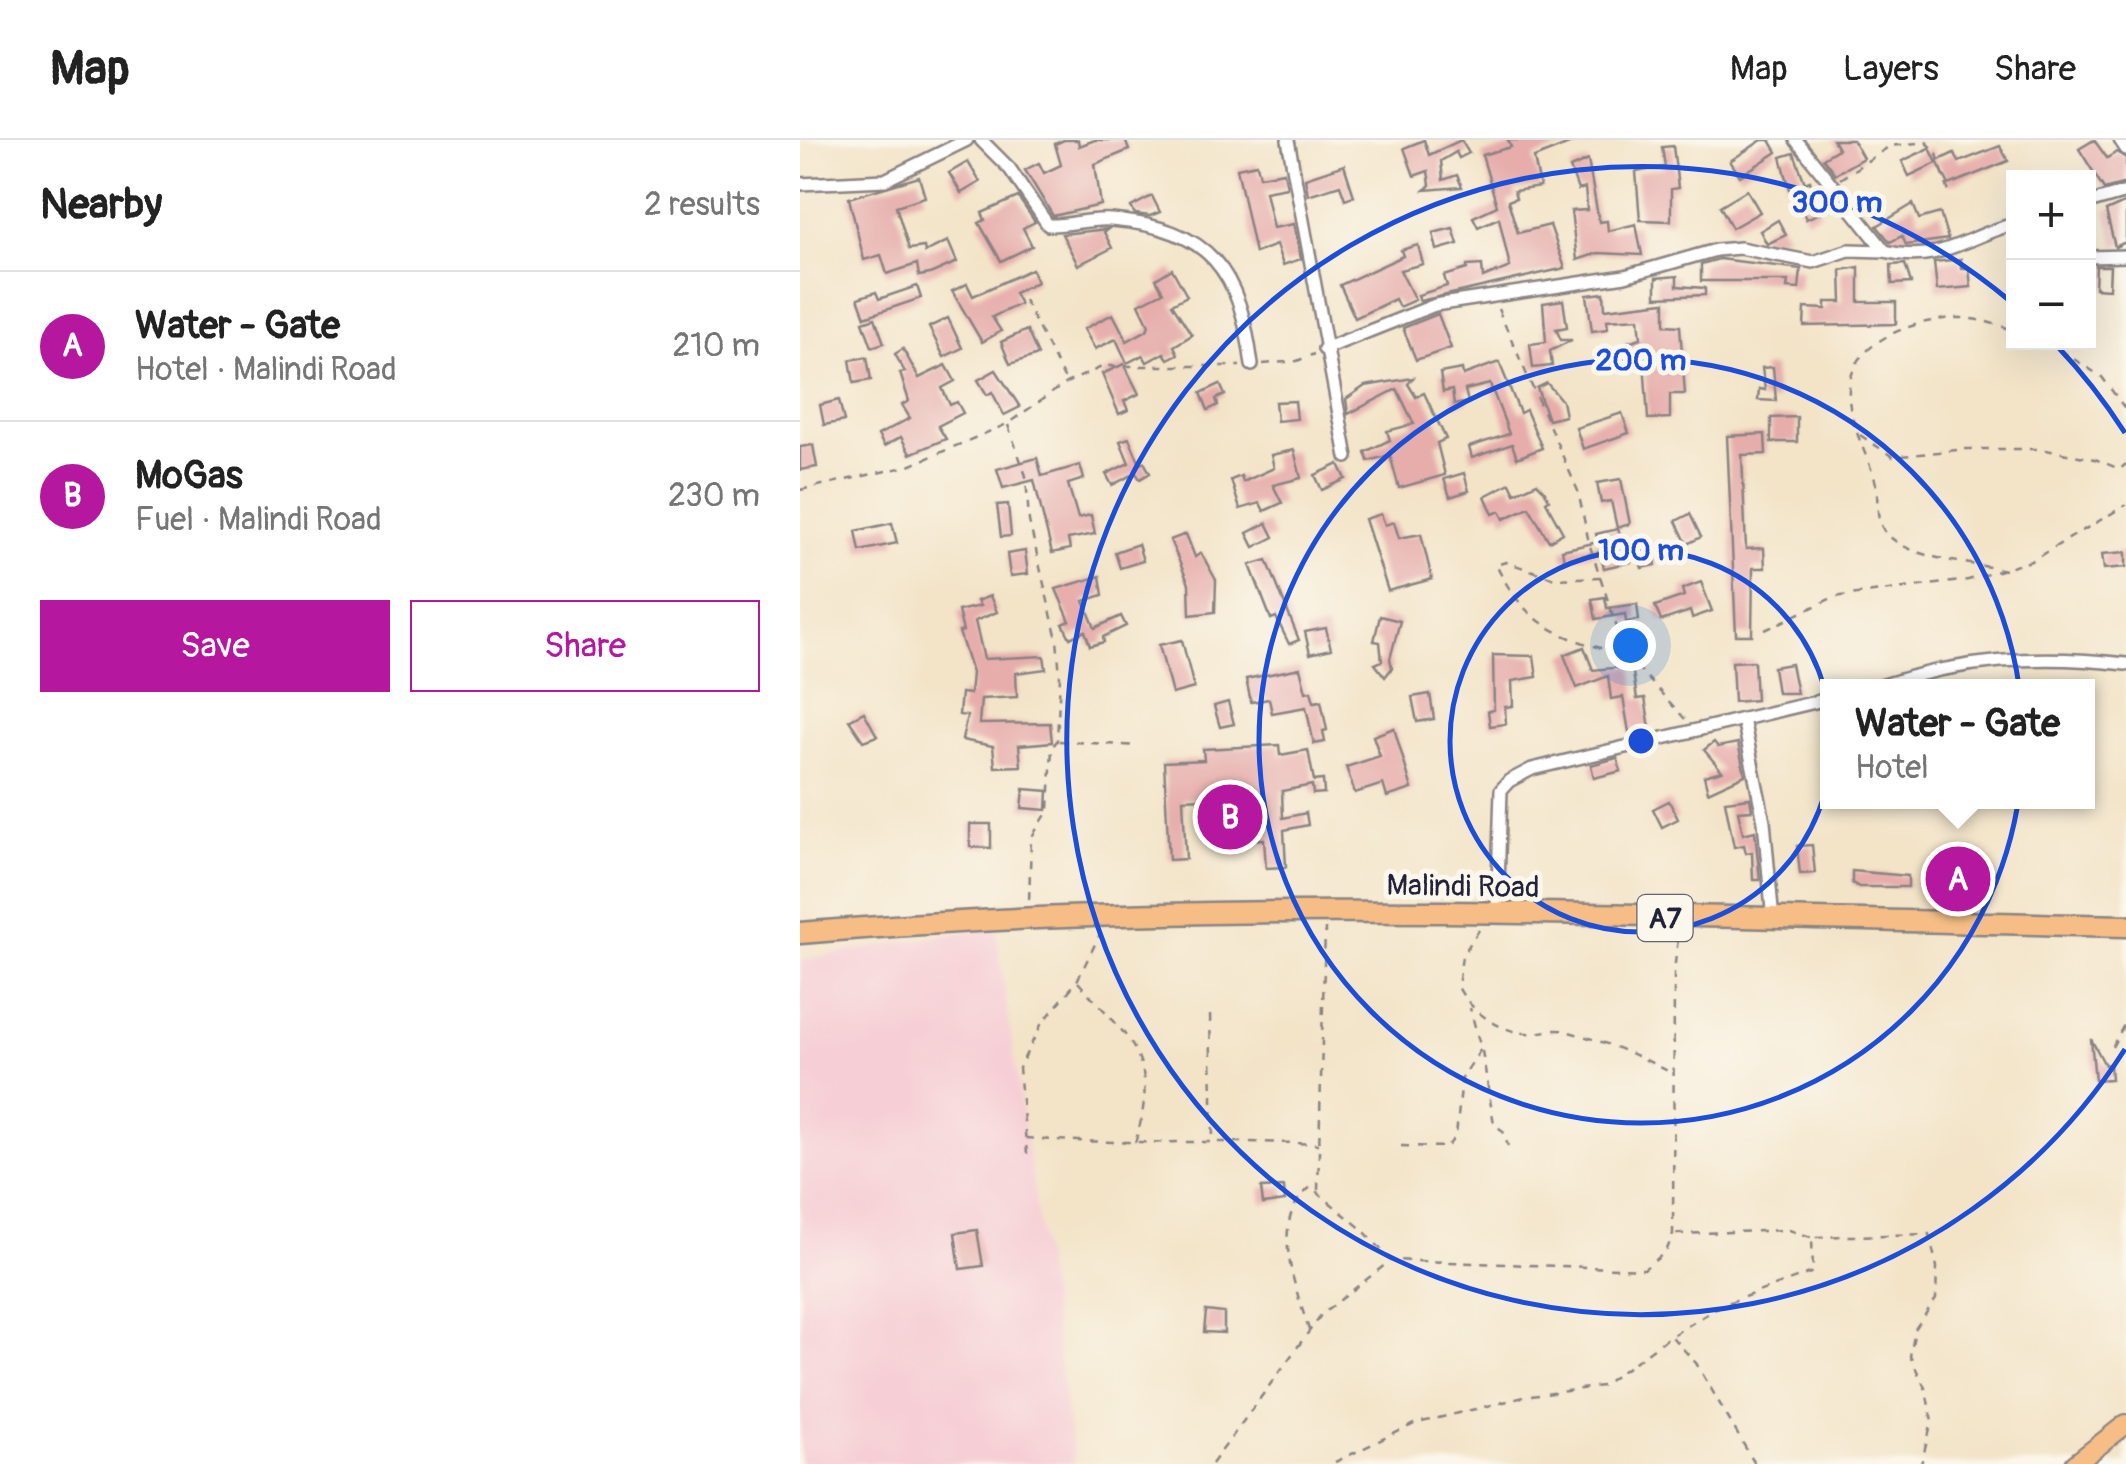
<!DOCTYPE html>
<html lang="en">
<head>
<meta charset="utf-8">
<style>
  :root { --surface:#fff; --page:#f2f2f2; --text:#222; --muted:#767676; --line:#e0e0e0; --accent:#b5179e }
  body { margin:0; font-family:Pangolin,sans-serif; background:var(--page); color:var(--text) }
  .controls { position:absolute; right:30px; top:30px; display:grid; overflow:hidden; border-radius:0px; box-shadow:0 10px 40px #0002 }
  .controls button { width:90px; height:90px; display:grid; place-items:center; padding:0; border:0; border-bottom:2px solid var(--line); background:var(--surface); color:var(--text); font:50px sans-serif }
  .you { position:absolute; left:830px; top:505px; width:35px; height:35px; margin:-25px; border:8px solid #fff; border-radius:50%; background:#1a73e8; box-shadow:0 0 0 15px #1a73e833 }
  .badge { display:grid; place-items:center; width:65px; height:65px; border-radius:50%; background:var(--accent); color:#fff; font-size:32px; font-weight:700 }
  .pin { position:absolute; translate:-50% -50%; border:5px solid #fff; box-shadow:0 2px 10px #0006 }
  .popup { position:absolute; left:1020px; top:539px; width:275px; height:130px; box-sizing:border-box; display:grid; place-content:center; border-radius:0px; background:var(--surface); filter:drop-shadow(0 2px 8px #0005); font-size:32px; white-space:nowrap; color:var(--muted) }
  .popup b { font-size:38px; color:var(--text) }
  .popup::after { content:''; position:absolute; left:50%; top:100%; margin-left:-20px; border:20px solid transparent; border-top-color:var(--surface) }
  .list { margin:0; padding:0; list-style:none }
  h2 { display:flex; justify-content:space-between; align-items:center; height:130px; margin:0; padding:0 40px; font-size:42px }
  h2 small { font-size:32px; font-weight:400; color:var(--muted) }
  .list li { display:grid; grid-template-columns:65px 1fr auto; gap:30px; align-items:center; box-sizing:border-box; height:150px; padding:0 40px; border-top:2px solid var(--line) }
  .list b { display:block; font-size:38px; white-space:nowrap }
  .list p { margin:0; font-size:32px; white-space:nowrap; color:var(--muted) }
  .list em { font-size:32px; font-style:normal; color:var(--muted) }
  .actions { display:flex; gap:20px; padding:30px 40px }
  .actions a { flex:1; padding:22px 0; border:2px solid var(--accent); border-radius:0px; text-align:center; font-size:35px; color:var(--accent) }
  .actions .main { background:var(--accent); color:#fff }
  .map { position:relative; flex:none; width:1326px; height:1324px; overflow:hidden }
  header { display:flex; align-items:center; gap:60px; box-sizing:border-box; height:140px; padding:0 50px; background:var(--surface); border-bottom:2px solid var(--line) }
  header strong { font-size:48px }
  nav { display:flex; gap:55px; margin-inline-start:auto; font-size:35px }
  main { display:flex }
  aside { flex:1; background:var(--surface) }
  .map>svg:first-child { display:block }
</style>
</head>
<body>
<header>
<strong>Map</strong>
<nav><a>Map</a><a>Layers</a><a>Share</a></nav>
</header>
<main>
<aside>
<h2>Nearby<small>2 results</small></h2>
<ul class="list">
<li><span class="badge">A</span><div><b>Water - Gate</b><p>Hotel · Malindi Road</p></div><em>210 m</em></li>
<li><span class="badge">B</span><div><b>MoGas</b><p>Fuel · Malindi Road</p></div><em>230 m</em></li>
</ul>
<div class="actions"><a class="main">Save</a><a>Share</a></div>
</aside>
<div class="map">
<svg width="1326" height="1324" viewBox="0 0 1326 1324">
  <rect width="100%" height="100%" fill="#fbf7ec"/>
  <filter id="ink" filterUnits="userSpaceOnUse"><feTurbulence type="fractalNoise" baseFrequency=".01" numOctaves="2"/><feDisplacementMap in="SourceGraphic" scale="20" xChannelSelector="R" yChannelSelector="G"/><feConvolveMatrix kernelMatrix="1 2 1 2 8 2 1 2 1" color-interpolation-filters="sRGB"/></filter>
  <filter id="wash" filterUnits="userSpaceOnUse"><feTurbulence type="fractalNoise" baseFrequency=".0048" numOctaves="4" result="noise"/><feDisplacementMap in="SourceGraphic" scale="40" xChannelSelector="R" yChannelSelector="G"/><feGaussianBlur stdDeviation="2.25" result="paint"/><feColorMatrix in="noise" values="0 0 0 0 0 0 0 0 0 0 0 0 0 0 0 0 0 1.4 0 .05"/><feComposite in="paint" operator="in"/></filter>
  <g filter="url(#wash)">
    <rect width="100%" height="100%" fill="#f3e4c8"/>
    <polygon fill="#f6cfd6" points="195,786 274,1324 0,1324 0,820"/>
    <g id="blocks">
      <g fill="#e6adab">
        <polygon points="264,0 278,0 279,6 295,0 325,0 329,10 295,24 301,65 253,76 225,30 239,23 244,33 261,25 255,4"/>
        <polygon points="624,0 629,15 661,0 669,13 659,18 656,12 641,21 643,40 657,35 662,47 625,50 630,45 628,31 614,36 604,8"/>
        <polygon points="708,0 779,0 734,18 740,47 714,51 716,58 708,61 718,93 750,85 765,128 620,161 618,155 647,146 644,136 667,129 667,126 682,125 683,138 710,127 699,78 678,87 673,77 697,66 682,15 711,7"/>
        <polygon points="962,0 970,0 977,12 940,36 930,21"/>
        <polygon points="1033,0 1053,0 1063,18 1035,34 1023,18 1038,9"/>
        <polygon points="1294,0 1307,18 1317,12 1326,18 1326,43 1304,49 1279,9"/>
        <polygon points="873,6 878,48 871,49 871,81 840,80 836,32 865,27 862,7"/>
        <polygon points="1200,6 1208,21 1149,45 1137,21 1154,13 1159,22"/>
        <polygon points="1130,8 1137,23 1109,36 1102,21"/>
        <polygon points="994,13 1005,43 1010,41 1020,73 1006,79 999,62 994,64 981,17"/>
        <polygon points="788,20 799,82 807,81 808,91 836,84 842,115 798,113 777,120 771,71 787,70 785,48 778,50 770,28"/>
        <polygon points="168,22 180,42 161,53 149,33"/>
        <polygon points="457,24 460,36 484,32 487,47 465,51 473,88 494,84 501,119 483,125 476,105 455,113 437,28"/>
        <polygon points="544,25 554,56 545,59 540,45 508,55 505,38"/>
        <polygon points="119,37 125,57 96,66 109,109 124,107 125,112 148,101 157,122 130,134 119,136 117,124 87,134 81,115 64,120 49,58"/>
        <polygon points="947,50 960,72 932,88 920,66"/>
        <polygon points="352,56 360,72 350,76 335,74 331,67"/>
        <polygon points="218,57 235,82 223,88 232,106 201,121 179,83 185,80 182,73"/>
        <polygon points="1326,62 1326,102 1315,107 1306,71"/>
        <polygon points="1113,64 1119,79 1140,73 1148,99 1106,105 1102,96 1090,102 1077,86"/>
        <polygon points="978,80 986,95 967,104 960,91"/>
        <polygon points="653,88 658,104 637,110 633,93"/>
        <polygon points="308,89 304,92 312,108 278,125 262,94"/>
        <polygon points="618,105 623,124 600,130 615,160 599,167 595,159 555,178 540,145 603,116 601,110"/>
        <polygon points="919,119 1001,129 999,149 987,148 988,141 901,141 901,124"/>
        <polygon points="1161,119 1161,128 1169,128 1171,147 1137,150 1134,122"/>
        <polygon points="1105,124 1111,143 1092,144 1091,125"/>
        <polygon points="1296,126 1310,126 1309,149 1295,148"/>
        <polygon points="1059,127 1059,162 1096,162 1096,184 1004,186 1005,168 1026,169 1026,162 1042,162 1041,130"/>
        <polygon points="232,129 237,142 214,153 220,164 192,177 201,191 182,202 152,151 167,144 173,156"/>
        <polygon points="372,129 387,156 372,164 392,195 374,206 378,214 368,219 364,213 347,222 343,215 327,223 316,199 295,209 284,189 313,174 327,201 347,190 349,185 339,164 363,152 356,139"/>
        <polygon points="877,136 877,146 905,148 905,155 856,157 856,138"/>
        <polygon points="117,146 121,158 65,177 58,158 76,152 79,159"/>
        <polygon points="804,153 805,169 865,162 865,185 880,186 885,254 870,254 870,278 848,279 844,221 824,227 820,214 826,212 824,203 841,198 839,178 807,180 808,189 792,191 787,155"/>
        <polygon points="763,160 767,187 756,189 761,200 772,200 750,211 752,226 733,228 730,204 746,202 743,163"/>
        <polygon points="638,174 651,208 616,220 603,188"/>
        <polygon points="75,178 84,203 72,207 63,182"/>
        <polygon points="148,178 162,208 144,217 129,187"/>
        <polygon points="227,190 238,215 210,224 201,202"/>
        <polygon points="103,209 119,238 146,225 155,241 142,248 150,265 157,262 163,273 138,286 146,299 110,314 101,297 84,306 78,295 110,278 102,265 109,261 100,233 105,232 95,214"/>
        <polygon points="67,217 71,240 54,243 50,220"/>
        <polygon points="699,222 720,273 726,270 742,308 717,318 712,304 672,318 669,307 709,294 704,280 690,244 665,250 668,262 654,265 652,250 643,252 640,233 662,229 663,235"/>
        <polygon points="324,224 339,254 324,261 328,270 319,274 302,234"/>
        <polygon points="973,227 976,261 958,260 959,249 965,250 962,228"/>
        <polygon points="196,230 220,267 204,275 192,252 187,255 178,240"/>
        <polygon points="613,238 608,244 616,257 624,253 646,299 637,303 645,335 599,348 590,315 568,321 565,312 590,300 587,291 614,284 597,249 548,274 546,259 565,246"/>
        <polygon points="747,243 762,261 765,276 748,280 737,248"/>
        <polygon points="420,244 425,255 416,259 418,265 408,270 401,253"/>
        <polygon points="39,260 44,281 24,285 20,265"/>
        <polygon points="495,261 497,279 477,281 475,262"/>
        <polygon points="822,273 829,293 783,309 776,288"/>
        <polygon points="997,277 997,302 971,302 971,278"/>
        <polygon points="965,294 966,314 942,315 946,409 964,408 965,428 953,428 952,495 936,495 927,296"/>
        <polygon points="329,298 340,324 344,322 350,333 340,339 336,333 312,345 306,334 329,323 320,301"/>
        <polygon points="13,305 17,327 0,330 0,307"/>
        <polygon points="494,310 501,338 473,345 482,363 464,371 460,363 440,369 431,340 441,336 443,342 474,328 471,315"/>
        <polygon points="237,318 242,336 280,325 284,339 268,344 278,378 291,375 295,394 268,399 270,409 252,413 234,340 203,348 197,329"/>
        <polygon points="539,324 546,339 522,350 515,335"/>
        <polygon points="664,333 669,351 650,357 644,339"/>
        <polygon points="821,339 830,384 817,388 811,361 801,363 797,343"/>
        <polygon points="710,343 715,353 737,343 744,350 749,360 746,362 763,393 749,401 729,367 704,379 700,371 693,374 685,356"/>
        <polygon points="208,364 211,396 201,397 197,365"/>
        <polygon points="581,374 585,385 594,382 599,398 621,394 632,439 588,451 565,379"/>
        <polygon points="890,374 901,397 887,404 876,381"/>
        <polygon points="92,383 97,403 60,411 56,391"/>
        <polygon points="467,383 474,397 454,407 447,393"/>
        <polygon points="818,389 831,422 804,428 800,412 764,420 762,410 798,402 796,394"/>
        <polygon points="386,394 395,417 401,413 416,440 415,472 390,475 389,444 370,400"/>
        <polygon points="852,403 856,425 842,428 835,406"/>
        <polygon points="338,404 343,421 320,428 315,412"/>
        <polygon points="225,411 228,434 210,436 207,414"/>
        <polygon points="1326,412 1326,427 1304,429 1302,414"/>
        <polygon points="467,420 499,500 489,504 476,477 471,479 450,425"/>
        <polygon points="300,436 303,455 284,461 295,488 321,476 326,486 303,497 304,502 290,506 285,491 270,498 263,484 270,481 256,449"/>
        <polygon points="901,442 912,471 892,478 890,471 861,481 855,466 884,456 882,449"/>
        <polygon points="190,456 197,472 175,481 184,519 244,516 246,529 216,533 217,557 181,559 179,584 250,583 252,602 219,605 221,626 195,627 193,606 162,600 167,576 159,575 161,553 170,554 172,533 159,492 163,491 158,471 180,466 177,461"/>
        <polygon points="805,457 807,468 837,464 839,480 826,482 825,474 796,479 792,459"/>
        <polygon points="580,476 600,481 590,519 592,528 585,537 575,524 582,521 580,502 574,501"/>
        <polygon points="526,488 531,509 510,514 505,492"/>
        <polygon points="382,500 394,548 372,554 359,505"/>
        <polygon points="784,507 793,530 832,526 837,559 845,558 850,588 829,592 823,557 811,559 808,536 777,548 764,515"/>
        <polygon points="693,515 734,516 737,537 712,541 713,566 705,567 706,584 690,586 688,571 694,570"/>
        <polygon points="954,521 956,560 934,562 932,522"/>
        <polygon points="991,524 997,553 977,553 973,527"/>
        <polygon points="500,528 506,552 511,551 514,562 521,561 527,590 523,591 525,602 514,604 506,567 472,573 469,559 451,562 446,539"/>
        <polygon points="630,554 634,579 617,582 612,557"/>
        <polygon points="428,562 434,584 420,587 414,566"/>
        <polygon points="64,572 77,596 63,601 49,580"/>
        <polygon points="594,588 612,649 587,657 583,644 555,653 546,627 580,616 573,596"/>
        <polygon points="914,602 918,607 938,603 945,635 908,652 904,636 922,631 904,610"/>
        <polygon points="479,605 480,615 508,610 514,641 523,640 524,653 513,654 512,645 482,651 483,678 506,673 508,685 484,690 486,727 466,728 464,699 448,700 446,656 383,659 386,719 369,720 364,622 404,620 403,609"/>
        <polygon points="817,618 821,631 794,638 791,625"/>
        <polygon points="224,649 248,651 247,670 222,668"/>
        <polygon points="950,658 952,670 938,671 943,694 955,691 960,740 953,740 952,712 946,713 944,705 934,707 925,661"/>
        <polygon points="869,661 878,679 862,687 853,669"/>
        <polygon points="170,684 191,684 191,708 170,707"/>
        <polygon points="1012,705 1015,733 1000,734 997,706"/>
        <polygon points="1052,731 1108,736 1108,747 1059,747 1052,743"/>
        <polygon points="1291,899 1305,925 1310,924 1311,939 1295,940"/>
        <polygon points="484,1047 485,1061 463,1064 461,1048"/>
        <polygon points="177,1090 183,1126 160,1129 155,1093"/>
        <polygon points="406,1171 424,1173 424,1193 404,1192"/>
      </g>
    </g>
  </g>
  <g filter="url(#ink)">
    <use href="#blocks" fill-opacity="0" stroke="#8a8382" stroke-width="2.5"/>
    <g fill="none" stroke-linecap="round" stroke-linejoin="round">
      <g stroke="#8a8382" stroke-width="16">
        <g id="street">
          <path d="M181 0 210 29 248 85C269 86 289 78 311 80 412 88 440 132 452 225"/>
          <polyline points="488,0 547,317"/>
          <path d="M996 0 1085 111C1140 125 1164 97 1214 84"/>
          <polyline points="1320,0 1326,9"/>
          <polyline points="0,44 85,40 167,0"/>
          <polyline points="1288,63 1326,52"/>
          <polyline points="1288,117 1326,116"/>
          <polyline points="524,209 635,165 825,136 916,110 940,108 1013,122 1049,110 1085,111"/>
          <path d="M1080 546C1162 519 1239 514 1326 524"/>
          <polyline points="943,579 964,681 973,781"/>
          <polyline points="697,776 701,650 709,641 732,629 1028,559"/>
        </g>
      </g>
      <g stroke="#8a8382" stroke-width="22">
        <polyline id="primary" points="1275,1324 1326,1284"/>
      </g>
      <g stroke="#8a8382" stroke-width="25">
        <path id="highway" d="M0 793C440 755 885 778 1326 786"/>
      </g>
      <g stroke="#8a8382" stroke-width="2.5" stroke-dasharray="8 8" stroke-linecap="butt">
        <polyline points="1040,39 1090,6 1126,2 1136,11 1151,59"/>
        <polyline points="224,160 266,242"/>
        <polyline points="698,169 778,351 789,403 816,485 840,530 885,579"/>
        <polyline points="1247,202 1302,237 1326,270"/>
        <polyline points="463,224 497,221 514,214"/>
        <polyline points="208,285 226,336 229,381 257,499 260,536 257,601 252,607 249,670 231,698 229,762"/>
        <polyline points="1060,295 1093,317 1165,309 1240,309 1295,319 1320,329 1326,324"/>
        <polyline points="0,350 109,326 207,284 266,243 304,226 440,226"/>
        <path d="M1205 430C1171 422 1115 421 1088 395 1072 381 1081 355 1074 337 1065 310 1047 278 1049 249 1052 201 1111 181 1154 178 1174 177 1194 184 1214 190"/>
        <path d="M801 437 757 439 706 422 696 425C725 483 755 496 815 512L827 507"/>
        <polyline points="965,490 1034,457 1168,440 1231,421 1326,365"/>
        <polyline points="259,601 337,606"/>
        <path d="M679 790 662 816 658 847C672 873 703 895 734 893 745 892 755 888 765 891 801 900 841 916 873 934"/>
        <path d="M278 842C331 901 361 917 335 1003"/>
        <polyline points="410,875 413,999"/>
        <polyline points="1312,907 1326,881"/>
        <polyline points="682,911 694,984 703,991 708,1006"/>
        <path d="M226 998C323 1006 421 999 518 1004"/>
        <polyline points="601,1006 647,1007 656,996 662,938 681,909 670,868"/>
        <polyline points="227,1014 219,928 241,885 277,841 300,794"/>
        <polyline points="518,1050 525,789"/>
        <polyline points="876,1094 989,1090 1011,1097"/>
        <path d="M509 1190C496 1148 467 1079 511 1047L563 1090 591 1120 844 1129 866 1112 873 1094 874 831 879 790"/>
        <polyline points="872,1197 896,1223 955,1324"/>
        <polyline points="535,1322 614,1284 724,1257 802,1246 866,1199 922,1165 1013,1132 1012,1097 1129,1094 1137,1127 1136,1159 1115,1189 1110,1216 1126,1250 1132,1282 1121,1324"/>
        <polyline points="412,1324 521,1175 590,1121"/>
      </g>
      <use href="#street" stroke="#fff" stroke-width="11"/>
      <use href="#primary" stroke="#f6be86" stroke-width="18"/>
      <use href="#highway" stroke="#f6be86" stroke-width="20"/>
    </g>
  </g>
  <g fill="none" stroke="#1d4ed8" stroke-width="5">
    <circle cx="841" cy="601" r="191"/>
    <circle cx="841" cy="601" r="382"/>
    <path d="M1325 909A574 574 0 1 1 1210 161M1257 206A574 574 0 0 1 1325 293"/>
  </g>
  <g text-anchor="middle" stroke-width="10" stroke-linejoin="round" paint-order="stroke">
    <rect fill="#fbf7ec" stroke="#636270" stroke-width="2.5" x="837.5" y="755" width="55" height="46" rx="8"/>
    <g font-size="28" font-weight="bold" fill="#22223b">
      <text x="865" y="788">A7</text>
    </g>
    <g font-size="30" fill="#22223b" stroke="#fbf7ec">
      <text transform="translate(663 746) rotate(1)" y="10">Malindi Road</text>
    </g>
  </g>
  <circle cx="841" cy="601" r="15" fill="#1d4ed8" stroke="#fbf7ec" stroke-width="5"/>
  <g font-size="30" text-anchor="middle" font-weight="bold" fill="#1d4ed8" stroke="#fbf7ec" stroke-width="10" stroke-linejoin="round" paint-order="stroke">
    <text x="1037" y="72">300 m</text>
    <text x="841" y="230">200 m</text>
    <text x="841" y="420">100 m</text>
  </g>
</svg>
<div class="controls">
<button>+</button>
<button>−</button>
</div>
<div class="you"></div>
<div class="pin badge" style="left:1158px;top:739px">A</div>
<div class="popup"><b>Water - Gate</b>Hotel</div>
<div class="pin badge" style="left:430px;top:677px">B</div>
</div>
</main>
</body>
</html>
